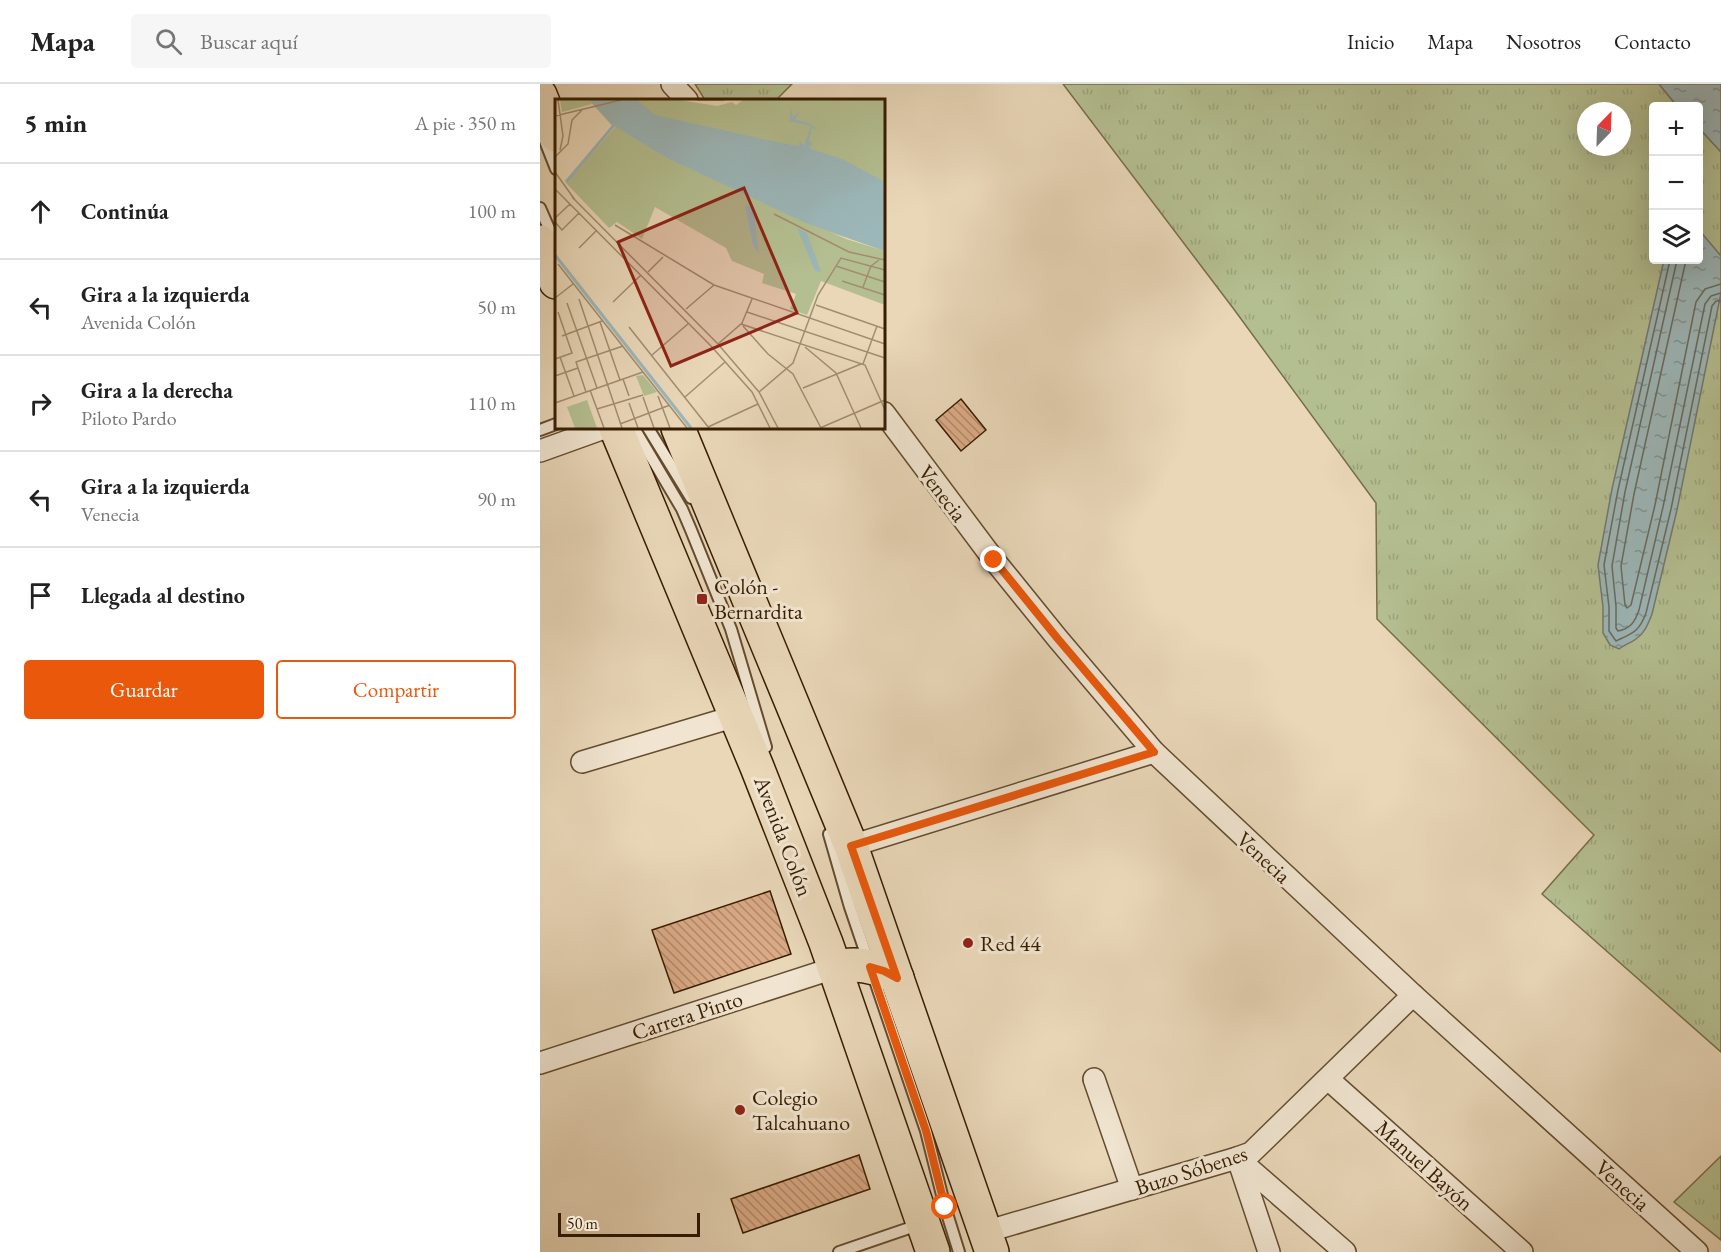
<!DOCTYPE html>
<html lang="es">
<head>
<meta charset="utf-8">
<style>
  :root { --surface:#fff; --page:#f6f6f6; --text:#222; --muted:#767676; --line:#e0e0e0; --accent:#ea580c }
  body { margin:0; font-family:"EB Garamond",serif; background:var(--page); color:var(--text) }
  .controls { position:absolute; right:18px; top:18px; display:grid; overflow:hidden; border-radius:6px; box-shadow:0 6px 24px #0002 }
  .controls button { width:54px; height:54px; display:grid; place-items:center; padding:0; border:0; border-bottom:2px solid var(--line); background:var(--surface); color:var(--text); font:30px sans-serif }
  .compass { position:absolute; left:1037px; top:18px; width:54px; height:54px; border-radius:50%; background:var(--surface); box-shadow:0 6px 24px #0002; rotate:23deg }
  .scale { position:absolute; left:18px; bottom:15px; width:142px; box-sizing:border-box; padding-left:6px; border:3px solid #371d01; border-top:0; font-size:16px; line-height:21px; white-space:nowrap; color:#371d01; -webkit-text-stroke:4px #f1e5d1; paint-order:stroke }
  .stop { position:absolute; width:18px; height:18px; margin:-14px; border:4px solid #ea580c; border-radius:50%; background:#fff }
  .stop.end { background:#ea580c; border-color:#fff; box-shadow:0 2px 6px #0008 }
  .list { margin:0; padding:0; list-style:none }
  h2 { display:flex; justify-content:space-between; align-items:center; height:78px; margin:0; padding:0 24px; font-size:26px }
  h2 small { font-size:20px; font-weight:400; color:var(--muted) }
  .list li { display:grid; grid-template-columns:39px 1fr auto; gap:18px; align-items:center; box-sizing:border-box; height:96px; padding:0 24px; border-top:2px solid var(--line) }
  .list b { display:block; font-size:22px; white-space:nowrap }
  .list p { margin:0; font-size:20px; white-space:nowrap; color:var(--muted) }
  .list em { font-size:20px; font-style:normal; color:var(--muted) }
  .actions { display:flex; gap:12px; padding:18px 24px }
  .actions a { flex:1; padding:14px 0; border:2px solid var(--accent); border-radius:6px; text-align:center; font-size:21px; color:var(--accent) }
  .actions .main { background:var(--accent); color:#fff }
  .icon { flex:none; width:33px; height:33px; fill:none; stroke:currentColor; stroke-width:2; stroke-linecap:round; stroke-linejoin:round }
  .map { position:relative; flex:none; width:1181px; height:1168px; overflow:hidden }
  header { display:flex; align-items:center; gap:36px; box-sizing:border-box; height:84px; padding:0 30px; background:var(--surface); border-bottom:2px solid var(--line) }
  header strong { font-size:28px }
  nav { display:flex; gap:33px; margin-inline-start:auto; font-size:21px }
  .search { width:420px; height:54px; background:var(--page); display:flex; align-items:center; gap:15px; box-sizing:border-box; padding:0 21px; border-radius:6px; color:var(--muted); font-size:22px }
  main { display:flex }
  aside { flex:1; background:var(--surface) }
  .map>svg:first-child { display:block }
</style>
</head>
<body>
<header>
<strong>Mapa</strong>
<div class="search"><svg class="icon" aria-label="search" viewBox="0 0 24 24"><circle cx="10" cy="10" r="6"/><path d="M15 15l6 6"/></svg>Buscar aquí</div>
<nav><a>Inicio</a><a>Mapa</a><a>Nosotros</a><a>Contacto</a></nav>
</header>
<main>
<aside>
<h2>5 min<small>A pie · 350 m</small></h2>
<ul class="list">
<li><svg class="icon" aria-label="ahead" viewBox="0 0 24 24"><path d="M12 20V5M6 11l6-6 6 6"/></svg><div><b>Continúa</b></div><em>100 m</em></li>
<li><svg class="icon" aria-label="left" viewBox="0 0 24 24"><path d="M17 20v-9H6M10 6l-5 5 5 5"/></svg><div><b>Gira a la izquierda</b><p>Avenida Colón</p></div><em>50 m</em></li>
<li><svg class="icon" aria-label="right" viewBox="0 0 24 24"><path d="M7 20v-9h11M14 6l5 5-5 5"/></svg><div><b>Gira a la derecha</b><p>Piloto Pardo</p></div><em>110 m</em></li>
<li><svg class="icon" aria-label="left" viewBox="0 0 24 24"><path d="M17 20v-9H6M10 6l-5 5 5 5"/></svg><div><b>Gira a la izquierda</b><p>Venecia</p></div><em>90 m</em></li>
<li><svg class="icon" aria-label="arrive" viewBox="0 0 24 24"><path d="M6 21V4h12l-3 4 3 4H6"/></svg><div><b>Llegada al destino</b></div></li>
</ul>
<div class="actions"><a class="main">Guardar</a><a>Compartir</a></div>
</aside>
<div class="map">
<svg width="1181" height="1168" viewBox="0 0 1181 1168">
  <defs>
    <pattern id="grass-tufts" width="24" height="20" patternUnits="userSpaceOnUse" patternTransform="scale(1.5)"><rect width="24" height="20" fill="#b4bf91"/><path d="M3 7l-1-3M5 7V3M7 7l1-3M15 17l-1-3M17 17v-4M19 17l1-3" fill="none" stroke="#9ba47b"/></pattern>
    <pattern id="water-ripples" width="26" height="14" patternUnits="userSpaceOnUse" patternTransform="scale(1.5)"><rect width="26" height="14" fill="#9cb7b9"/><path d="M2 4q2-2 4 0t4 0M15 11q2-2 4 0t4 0" fill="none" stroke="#809494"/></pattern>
    <pattern id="building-back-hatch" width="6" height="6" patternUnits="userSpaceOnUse" patternTransform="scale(1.5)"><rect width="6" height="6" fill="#dbaa86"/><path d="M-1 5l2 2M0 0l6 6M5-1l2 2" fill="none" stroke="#b28a6b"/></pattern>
  </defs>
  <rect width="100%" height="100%" fill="#e9d7b8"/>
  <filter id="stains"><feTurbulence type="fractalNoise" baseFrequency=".00333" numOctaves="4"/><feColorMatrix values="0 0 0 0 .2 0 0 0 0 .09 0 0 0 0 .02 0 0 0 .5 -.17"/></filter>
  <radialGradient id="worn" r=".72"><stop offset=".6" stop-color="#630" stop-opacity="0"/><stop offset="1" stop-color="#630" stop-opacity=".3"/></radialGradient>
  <g fill="url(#grass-tufts)" stroke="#766e49" stroke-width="1.5" fill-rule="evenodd">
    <polygon points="155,0 252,0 236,16 165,16"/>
    <path d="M523 0H1119L1137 22H1114V176H1158L1159 44 1181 68V968L1002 810 1054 751 837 535 836 419 693 224ZM1046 27H1082V63H1046Z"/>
    <polygon points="1181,1072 1181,1156 1134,1118"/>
  </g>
  <g fill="url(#water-ripples)" stroke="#74796f" stroke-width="1.5">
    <polygon points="1119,0 1181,0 1181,68 1159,44 1158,22 1137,22"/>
    <path d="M1159 146 1181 172V209L1137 426 1112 530C1108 540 1105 549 1096 555 1091 559 1085 560 1079 565L1070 561 1063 549V523L1058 481 1072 405 1124 176H1158Z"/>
  </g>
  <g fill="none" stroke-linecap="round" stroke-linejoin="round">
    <g stroke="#6a6a5d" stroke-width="1.5">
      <path d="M1130 176 1078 406 1064 481 1069 523V547L1076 557C1093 549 1099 548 1106 529L1131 425 1172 222 1176 217H1181"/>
      <path d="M1137 176 1085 408 1072 482 1076 522V544L1078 547C1090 545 1095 538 1099 526L1123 423 1165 220 1171 212 1181 209"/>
      <polyline points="1146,176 1094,410 1081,482 1085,521 1087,524 1091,521 1115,421 1156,218 1165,205 1181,200"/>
    </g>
  </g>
  <g fill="url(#building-back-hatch)" stroke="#371d01" stroke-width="1.5">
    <polygon points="421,315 446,346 421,367 396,336"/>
    <polygon points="230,807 251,870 134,909 112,846"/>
    <polygon points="319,1071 330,1105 203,1149 191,1115"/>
  </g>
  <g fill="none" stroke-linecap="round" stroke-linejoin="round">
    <g stroke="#644c2f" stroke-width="14">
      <g id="lane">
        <polyline points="3,52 16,85"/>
        <polyline points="0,124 14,156"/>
        <polyline points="94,344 142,425 151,446 191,545 226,663"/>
        <polyline points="108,344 151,414"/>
        <polyline points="0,346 16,340"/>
        <polyline points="289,750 310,823 386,1047 405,1123 419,1168"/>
        <polyline points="299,1168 381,1140"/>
      </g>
    </g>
    <g stroke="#644c2f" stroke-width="24">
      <g id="street">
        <polyline points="132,0 147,16"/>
        <polyline points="344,329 454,476 518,555 614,668 873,911 1157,1168"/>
        <polyline points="0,367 64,344"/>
        <polyline points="42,678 196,632"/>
        <polyline points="311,762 614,668"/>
        <polyline points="0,979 294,884"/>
        <polyline points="554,995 592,1105"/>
        <polyline points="788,995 982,1168"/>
        <polyline points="697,1074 805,1168"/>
        <polyline points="698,1075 729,1168"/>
        <polyline points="445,1148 697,1074 711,1069 873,911"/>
      </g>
    </g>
    <g stroke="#371d01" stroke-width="36">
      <g id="primary">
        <polyline points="0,11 16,51"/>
        <polyline points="0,158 16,198"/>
        <polyline points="76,344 217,683 286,859 393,1168"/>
        <polyline points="138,344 311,762 452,1168"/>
        <path d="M294 884C317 877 338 883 357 894"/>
      </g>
    </g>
    <use href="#lane" stroke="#f1e5d1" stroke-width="10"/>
    <use href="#street" stroke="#f1e5d1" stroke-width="21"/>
    <use href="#primary" stroke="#e9d7b8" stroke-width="33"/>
  </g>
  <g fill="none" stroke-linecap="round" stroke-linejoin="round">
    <polyline stroke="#ea580c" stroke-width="8" points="405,1123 386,1047 330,883 344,887 357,894 311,762 614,668 518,555 454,476"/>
  </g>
  <g fill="#8f2418" stroke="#f1e5d1" stroke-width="2">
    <rect x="156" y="509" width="12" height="12" rx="3"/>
    <circle cx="428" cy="859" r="6"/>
    <circle cx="200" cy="1026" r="6"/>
  </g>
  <g text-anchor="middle" stroke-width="6" stroke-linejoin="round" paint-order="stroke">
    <g font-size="22" fill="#371d01" stroke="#f1e5d1">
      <text transform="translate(403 409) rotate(53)" y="8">Venecia</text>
      <text transform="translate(244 752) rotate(69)" y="8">Avenida Colón</text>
      <text transform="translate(724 773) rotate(43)" y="8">Venecia</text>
      <text transform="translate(147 931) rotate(-18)" y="8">Carrera Pinto</text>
      <text transform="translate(885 1081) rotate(42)" y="8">Manuel Bayón</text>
      <text transform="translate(651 1086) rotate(-18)" y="8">Buzo Sóbenes</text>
      <text transform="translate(1083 1101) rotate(42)" y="8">Venecia</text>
    </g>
    <g font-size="22" fill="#371d01" stroke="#f1e5d1" text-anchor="start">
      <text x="174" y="510">Colón -<tspan x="174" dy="25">Bernardita</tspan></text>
      <text x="440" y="867">Red 44</text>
      <text x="212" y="1021">Colegio<tspan x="212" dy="25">Talcahuano</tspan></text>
    </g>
  </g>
  <g transform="translate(15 15)">
    <rect width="330" height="330" fill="#e9d7b8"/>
    <path d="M5 1H34L37 5 7 13ZM62 26 112 59 291 140 330 152V206L266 182 252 216 235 210 241 195 207 184 209 175 177 162 171 149 100 108 87 140 62 123 54 129 11 84Z" fill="#b4bf91"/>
    <path d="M34 1H124L162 7 177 3 181 6 188 1H330V152L252 125 112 59 63 27 58 28ZM88 276 102 293 89 297 81 277Z" fill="#b4bf91"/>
    <path d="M32 301 42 329H20L12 308Z" fill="#b4bf91"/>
    <path d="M34 1H82L100 16 231 45 245 47 244 41 249 47 256 27 234 22 236 9 238 18 246 12 240 20 255 25 265 33 257 29 254 42 258 45 253 49 287 60 330 83V152L251 124 112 59 58 26ZM190 106 198 109 204 154 198 146ZM242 129 252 134 266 173 260 172Z" fill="#9cb7b9"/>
    <path fill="none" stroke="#9cb7b9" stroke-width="3" d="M11 83 60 25M0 156 136 329"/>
    <path fill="none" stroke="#a28d6f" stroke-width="1.5" d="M3 1 8 37 5 51M142 1H169M0 17 66 1M0 58 13 45 17 21 27 11M0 73 20 101M0 90 156 247 197 293 215 329M17 98 163 245 204 293 223 329M219 115 294 153 330 161M0 119 15 105M0 123 7 131 24 114M60 126 159 186 330 245M24 149 41 132M3 165 132 329M281 167 330 183M93 173 108 158M287 182 330 196M308 188 316 167 324 161M0 199 18 185M24 200 67 329M58 203 86 176M12 204 42 289M261 206 330 230M131 210 159 186M192 213 330 259M45 223 65 281M186 225 310 266 330 311M188 227 213 255 238 275 266 329M74 228 154 329M7 237 47 222M163 245 187 224 197 200M250 248 281 274 306 329M97 256 134 224M5 258 19 297M0 260 17 254 3 213M308 265 322 227M0 277 23 269M68 280 74 297M248 289 306 265M35 291 49 329M31 293 21 263 68 247M204 293 238 264 263 196 286 159 330 171M103 297 115 329M88 298 99 329M130 298 170 263M0 304 88 273M74 304 83 329M42 310 88 296M65 325 115 306M153 328 203 305M265 329 330 301"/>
    <path fill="#8f2418" fill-opacity="0.15" stroke="#8f2418" stroke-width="3" d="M189 89 242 214 116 267 63 143Z"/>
    <rect width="330" height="330" fill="none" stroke="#371d01" stroke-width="3"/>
  </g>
  <rect width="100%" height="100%" filter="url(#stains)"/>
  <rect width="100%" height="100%" fill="url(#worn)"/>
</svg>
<div class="controls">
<button>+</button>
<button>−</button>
<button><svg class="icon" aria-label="layers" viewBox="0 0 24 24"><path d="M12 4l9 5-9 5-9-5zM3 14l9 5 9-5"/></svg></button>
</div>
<svg class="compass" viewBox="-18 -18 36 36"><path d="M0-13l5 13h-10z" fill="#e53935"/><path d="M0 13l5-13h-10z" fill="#767676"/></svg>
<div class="scale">50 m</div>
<div class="stop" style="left:405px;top:1123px"></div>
<div class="stop end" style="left:454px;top:476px"></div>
</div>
</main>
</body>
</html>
